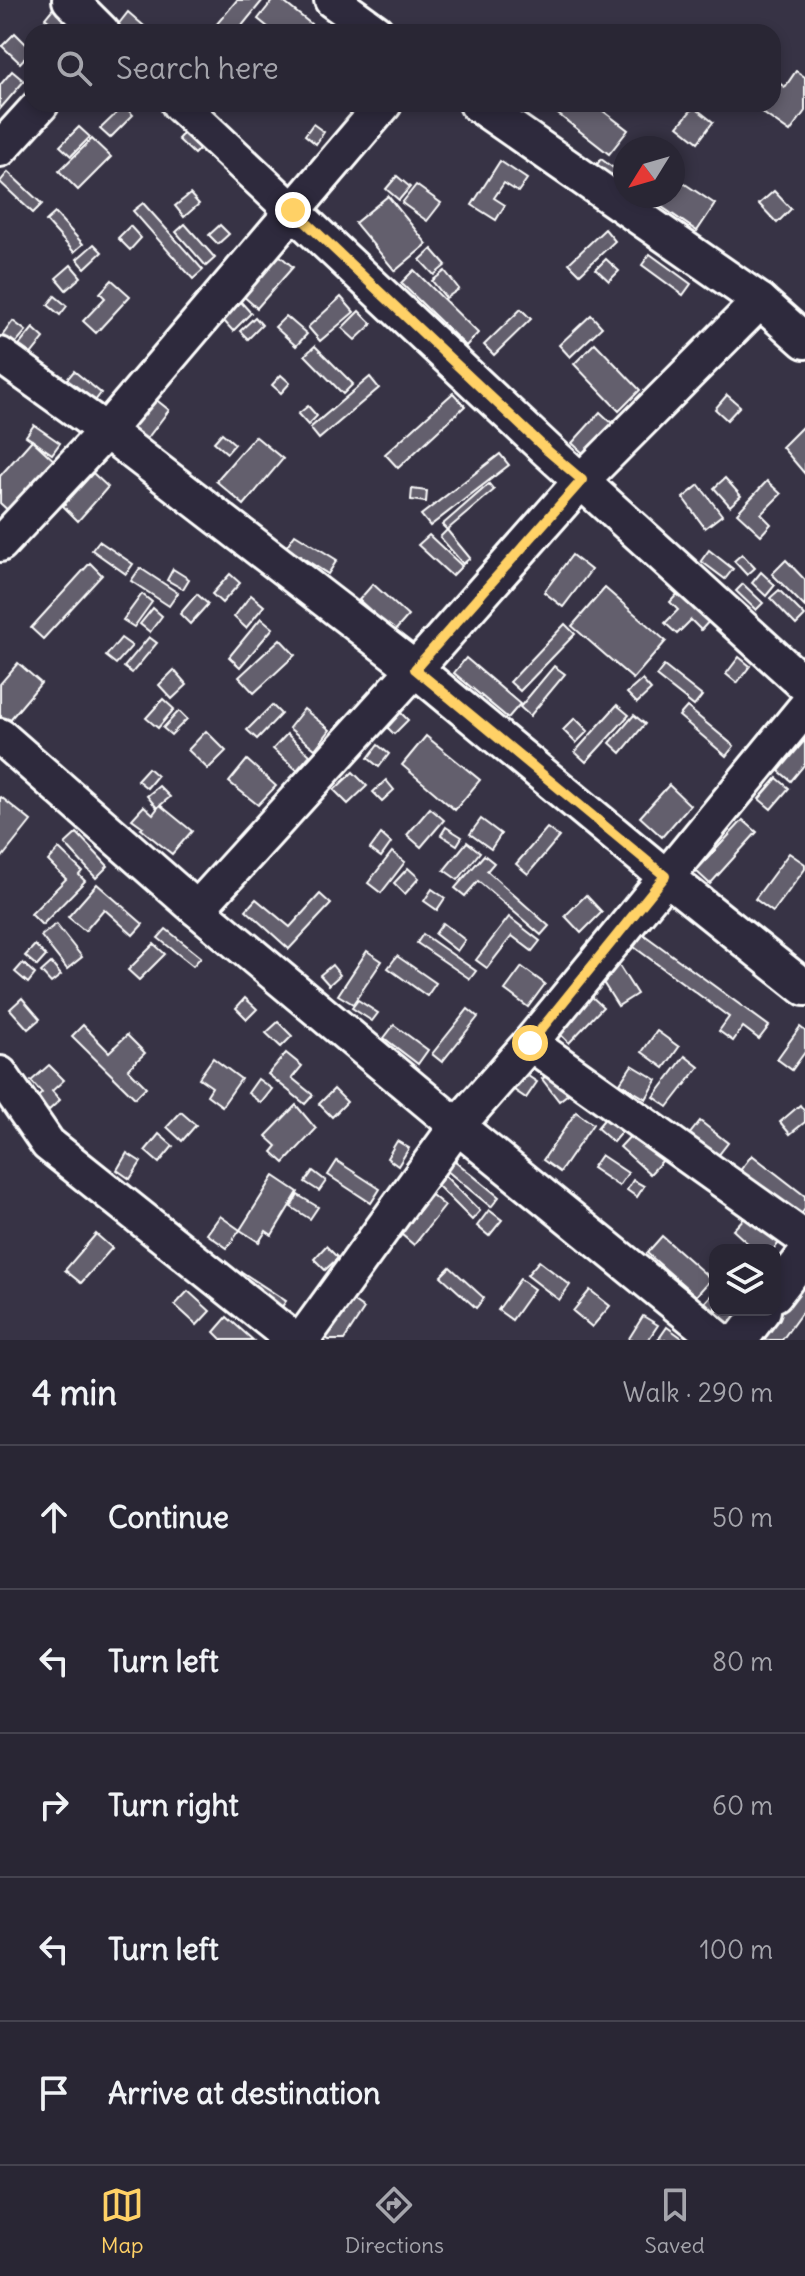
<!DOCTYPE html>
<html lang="en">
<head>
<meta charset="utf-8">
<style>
  :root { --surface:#292634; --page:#312e3c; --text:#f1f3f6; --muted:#a5a5ac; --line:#45434f; --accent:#ffd166 }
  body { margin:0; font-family:Delius,sans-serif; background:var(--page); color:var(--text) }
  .controls { position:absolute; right:24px; bottom:24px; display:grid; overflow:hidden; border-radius:16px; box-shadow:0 4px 12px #0003 }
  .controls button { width:72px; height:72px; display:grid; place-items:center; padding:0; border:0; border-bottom:2px solid var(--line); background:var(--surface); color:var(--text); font:40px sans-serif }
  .compass { position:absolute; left:613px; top:136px; width:72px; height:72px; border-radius:50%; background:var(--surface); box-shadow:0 4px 12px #0003; rotate:233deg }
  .stop { position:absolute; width:24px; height:24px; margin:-18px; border:6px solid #ffd166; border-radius:50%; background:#fff }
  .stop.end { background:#ffd166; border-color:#fff; box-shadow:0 2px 8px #0008 }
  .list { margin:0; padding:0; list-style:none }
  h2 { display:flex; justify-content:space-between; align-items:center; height:104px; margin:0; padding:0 32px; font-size:34px }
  h2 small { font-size:26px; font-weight:400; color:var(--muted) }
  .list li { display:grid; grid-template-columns:52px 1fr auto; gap:24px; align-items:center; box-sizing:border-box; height:144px; padding:0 32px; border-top:2px solid var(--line) }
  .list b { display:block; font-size:30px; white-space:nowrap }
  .list em { font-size:26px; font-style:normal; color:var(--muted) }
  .icon { flex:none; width:44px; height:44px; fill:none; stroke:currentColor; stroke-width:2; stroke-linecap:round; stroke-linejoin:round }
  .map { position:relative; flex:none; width:805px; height:1340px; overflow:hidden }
  .search { position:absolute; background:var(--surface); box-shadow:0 4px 12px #0003; left:24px; right:24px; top:24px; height:88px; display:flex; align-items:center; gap:20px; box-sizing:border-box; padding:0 28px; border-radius:24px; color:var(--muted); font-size:30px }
  .sheet { height:824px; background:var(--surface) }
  nav { display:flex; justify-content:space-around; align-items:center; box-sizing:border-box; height:112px; border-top:2px solid var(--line); background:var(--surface); font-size:22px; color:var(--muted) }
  nav a { display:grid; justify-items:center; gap:4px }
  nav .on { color:var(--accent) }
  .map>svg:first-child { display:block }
</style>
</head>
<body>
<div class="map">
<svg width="805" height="1340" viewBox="0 0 805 1340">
  <rect width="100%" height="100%" fill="#373345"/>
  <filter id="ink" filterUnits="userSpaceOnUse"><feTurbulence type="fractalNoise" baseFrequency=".0125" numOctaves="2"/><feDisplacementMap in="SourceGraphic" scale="16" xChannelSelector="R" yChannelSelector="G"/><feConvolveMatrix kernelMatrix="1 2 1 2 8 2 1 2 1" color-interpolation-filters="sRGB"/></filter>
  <g filter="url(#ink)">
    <g fill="#635f6d" stroke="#fff" stroke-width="2">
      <polygon points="237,0 263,0 237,32 210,32"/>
      <polygon points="273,0 281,0 311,24 305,32 274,32 258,19"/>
      <polygon points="59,1 82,19 71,32 62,32 45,18"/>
      <polygon points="128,12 151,32 124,32 117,26"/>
      <polygon points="15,33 32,50 20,63 2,46"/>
      <polygon points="12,71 24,81 0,109 0,85"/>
      <polygon points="796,71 805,77 805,111 790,132 750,104 773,104 773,79 785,87"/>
      <polygon points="551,104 594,104 628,130 609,154 549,107"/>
      <polygon points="124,106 133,115 110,138 100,129"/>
      <polygon points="694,107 713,122 698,142 678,126"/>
      <polygon points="313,124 324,132 316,144 305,135"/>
      <polygon points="79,127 90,137 71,156 60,146"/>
      <polygon points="188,128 204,144 194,154 178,139"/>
      <polygon points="92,139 111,157 78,190 59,171"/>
      <polygon points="601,159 616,170 609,181 593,170"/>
      <polygon points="500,161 527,179 518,192 504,183 494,198 505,205 496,220 472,205"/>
      <polygon points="8,172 42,204 33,213 0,182"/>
      <polygon points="397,176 410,187 399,200 386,189"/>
      <polygon points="673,176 715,204 697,231 646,196 673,196"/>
      <polygon points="416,185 441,203 427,221 402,203"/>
      <polygon points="774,191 791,209 777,223 759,204"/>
      <polygon points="190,194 199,204 184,217 175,206"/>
      <polygon points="388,196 427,244 395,271 355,223"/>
      <polygon points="143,203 203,270 193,279 133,211"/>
      <polygon points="55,213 83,244 74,252 46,221"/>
      <polygon points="185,224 215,258 206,266 176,232"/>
      <polygon points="220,225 229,234 218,244 209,235"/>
      <polygon points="130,226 141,238 130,250 118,238"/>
      <polygon points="605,229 615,241 580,274 569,263"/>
      <polygon points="94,244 102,252 85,268 77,259"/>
      <polygon points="432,249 446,265 434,275 420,260"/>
      <polygon points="278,254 293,267 257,308 242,295"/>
      <polygon points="650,254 691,284 683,295 642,265"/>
      <polygon points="606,259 619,271 609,281 596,269"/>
      <polygon points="71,265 81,277 66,290 56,278"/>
      <polygon points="414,270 478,333 466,346 401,283"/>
      <polygon points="445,271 459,289 446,298 432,281"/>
      <polygon points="112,280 130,296 96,333 83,321 105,298 100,293"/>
      <polygon points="55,296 67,306 60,315 48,305"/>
      <polygon points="341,297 354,312 320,341 308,327"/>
      <polygon points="241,302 251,313 233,331 223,320"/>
      <polygon points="521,309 531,319 494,355 484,345"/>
      <polygon points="359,311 372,324 355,340 342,328"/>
      <polygon points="591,315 602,327 570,357 559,345"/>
      <polygon points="286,316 307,334 296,346 275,327"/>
      <polygon points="255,317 262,325 248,339 240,331"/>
      <polygon points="13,321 26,331 14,345 2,336"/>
      <polygon points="33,328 44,338 28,358 16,349"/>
      <polygon points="595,343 640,390 619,411 574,364"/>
      <polygon points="315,346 353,384 343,394 305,355"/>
      <polygon points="74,371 101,393 92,405 64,383"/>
      <polygon points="281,375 290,383 281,393 272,385"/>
      <polygon points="370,377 379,388 319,439 310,428"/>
      <polygon points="453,393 465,406 398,468 385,454"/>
      <polygon points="727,395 740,406 727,420 715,409"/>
      <polygon points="154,398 169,410 143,444 128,432"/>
      <polygon points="308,406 317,416 308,425 298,414"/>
      <polygon points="600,412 614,425 586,456 572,443"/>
      <polygon points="805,424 805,474 782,447"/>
      <polygon points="34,425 60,443 52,454 26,436"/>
      <polygon points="222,433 235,444 227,453 214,442"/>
      <polygon points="255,436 283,459 244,505 216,481"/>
      <polygon points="32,440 57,463 12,514 0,503 0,476"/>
      <polygon points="500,454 509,465 430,526 421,515"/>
      <polygon points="93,473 108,487 78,521 63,506"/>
      <polygon points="725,478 741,496 730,506 714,488"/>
      <polygon points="767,481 781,494 761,514 771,524 761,535 737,513"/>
      <polygon points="489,484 494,490 447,530 442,525"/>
      <polygon points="699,485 722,515 705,528 683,498"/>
      <polygon points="412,489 427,491 426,502 411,500"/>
      <polygon points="447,530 470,558 463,564 440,537"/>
      <polygon points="295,534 337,560 328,574 286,547"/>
      <polygon points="429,535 462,566 452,576 418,545"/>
      <polygon points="99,541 133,564 126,574 92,550"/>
      <polygon points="709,550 733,569 725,579 701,561"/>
      <polygon points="742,554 755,568 747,575 734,561"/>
      <polygon points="572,555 591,570 563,607 544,592"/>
      <polygon points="786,560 805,580 805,607 772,574"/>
      <polygon points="90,563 102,575 43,639 31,628"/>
      <polygon points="140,568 178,593 169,606 131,581"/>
      <polygon points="173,569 189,579 183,589 167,580"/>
      <polygon points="761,572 775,585 766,596 752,583"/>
      <polygon points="230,574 240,583 222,603 212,594"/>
      <polygon points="373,584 408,616 394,632 359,600"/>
      <polygon points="743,584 763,603 756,610 736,591"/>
      <polygon points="605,588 666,641 633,679 572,626"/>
      <polygon points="682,589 712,618 701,630 691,620 677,634 665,623 678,610 670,602"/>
      <polygon points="779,590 805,616 796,625 770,598"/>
      <polygon points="142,594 152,602 134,627 123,620"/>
      <polygon points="197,594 208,604 190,624 180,614"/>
      <polygon points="251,595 264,606 246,628 234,617"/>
      <polygon points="153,608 162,616 150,632 140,624"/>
      <polygon points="261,618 273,628 240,667 229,657"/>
      <polygon points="565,624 575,634 520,691 510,682"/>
      <polygon points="149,637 157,643 132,673 124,667"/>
      <polygon points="121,638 132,646 116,664 106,656"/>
      <polygon points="280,639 295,655 254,693 239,677"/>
      <polygon points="739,657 750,666 737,683 726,674"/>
      <polygon points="466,658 520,704 508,718 454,673"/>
      <polygon points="18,663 41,683 8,722 0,715 0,684"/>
      <polygon points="554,666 565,674 530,716 520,707"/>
      <polygon points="664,666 702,696 694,706 656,676"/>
      <polygon points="174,670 187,685 172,699 159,685"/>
      <polygon points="642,680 651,690 637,703 627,693"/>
      <polygon points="163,699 174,709 158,728 146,718"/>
      <polygon points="272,705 281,714 257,739 247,730"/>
      <polygon points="617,705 629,715 586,762 575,752"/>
      <polygon points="687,707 734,746 726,756 679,716"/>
      <polygon points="304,709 330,730 315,749 289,728"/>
      <polygon points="179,711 187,719 171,735 163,728"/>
      <polygon points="399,711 408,720 394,734 385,725"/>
      <polygon points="634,715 645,724 621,753 610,743"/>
      <polygon points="575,718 588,731 576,743 563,730"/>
      <polygon points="206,731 226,751 208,769 188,750"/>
      <polygon points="287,734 310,755 297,770 273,749"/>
      <polygon points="426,736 480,780 455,810 402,765"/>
      <polygon points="805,740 805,764 791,781 779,771"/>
      <polygon points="378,745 389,754 379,767 368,758"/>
      <polygon points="247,760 276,786 258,805 229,782"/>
      <polygon points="148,768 157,776 147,788 137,780"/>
      <polygon points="353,772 367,786 348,804 334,790"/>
      <polygon points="777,778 789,788 771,809 759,799"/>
      <polygon points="386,780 394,790 382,801 373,792"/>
      <polygon points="669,785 690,805 662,837 640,817"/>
      <polygon points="159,786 170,797 157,808 147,796"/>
      <polygon points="1,797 31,821 0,860 0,798"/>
      <polygon points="160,805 192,831 172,854 141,829 143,827 132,819 144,806 153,814"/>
      <polygon points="430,808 444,820 421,847 407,835"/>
      <polygon points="481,819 501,834 491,849 470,834"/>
      <polygon points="743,820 757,832 710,884 696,871"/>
      <polygon points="446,827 462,837 457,845 441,835"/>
      <polygon points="547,828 559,837 528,874 516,864"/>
      <polygon points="77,833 108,866 96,878 65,844"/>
      <polygon points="381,834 391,843 381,857 370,849"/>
      <polygon points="467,842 480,852 458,880 444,870"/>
      <polygon points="59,849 82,871 79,875 85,881 42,925 31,914 66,879 48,861"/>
      <polygon points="392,852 405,862 381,893 368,883"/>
      <polygon points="789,853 805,864 805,869 773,912 755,899"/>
      <polygon points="484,855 494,863 487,871 549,926 541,935 478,881 465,896 455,888"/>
      <polygon points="408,868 419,878 405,894 394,883"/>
      <polygon points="97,884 143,924 133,935 104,909 85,931 68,917"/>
      <polygon points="432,889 445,898 437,910 424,901"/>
      <polygon points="320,894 331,904 289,949 246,910 256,899 290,927"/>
      <polygon points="586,895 602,912 581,933 565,916"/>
      <polygon points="509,917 540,941 532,951 512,936 487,968 476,960"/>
      <polygon points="443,923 465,940 457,951 435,934"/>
      <polygon points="56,924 82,957 67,969 41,936"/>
      <polygon points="166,929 201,957 193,966 158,938"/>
      <polygon points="423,934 476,971 470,979 417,943"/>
      <polygon points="643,934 769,1026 759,1039 743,1027 733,1041 719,1031 729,1017 634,947"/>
      <polygon points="154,944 165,954 139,980 128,970"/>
      <polygon points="35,945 46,956 37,966 25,956"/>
      <polygon points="367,951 382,961 353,1004 338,995"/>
      <polygon points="397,956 436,983 427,996 388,968"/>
      <polygon points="23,963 35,974 28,983 15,972"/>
      <polygon points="51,963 61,975 51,983 41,972"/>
      <polygon points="618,964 637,994 618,1006 599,976"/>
      <polygon points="332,965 340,975 329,985 320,975"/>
      <polygon points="522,967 545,984 528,1007 505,990"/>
      <polygon points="590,995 603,1007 569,1043 557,1031"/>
      <polygon points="22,998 40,1019 28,1029 10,1009"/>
      <polygon points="245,998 257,1009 247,1019 236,1008"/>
      <polygon points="358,1000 378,1013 372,1021 352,1008"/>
      <polygon points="468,1009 478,1017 442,1062 432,1054"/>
      <polygon points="278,1022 292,1036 281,1047 266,1033"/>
      <polygon points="83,1025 109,1052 127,1035 145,1053 128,1069 146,1087 135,1098 72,1036"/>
      <polygon points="394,1025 428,1050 418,1064 384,1038"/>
      <polygon points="800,1027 805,1031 805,1052 792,1070 777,1059"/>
      <polygon points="657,1031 679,1047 664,1068 642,1052"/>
      <polygon points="286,1053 302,1066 292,1078 313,1095 305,1104 268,1074"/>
      <polygon points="685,1056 699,1067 668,1107 654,1097"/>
      <polygon points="213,1058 241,1079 222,1106 207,1095 212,1087 199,1078"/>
      <polygon points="49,1065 64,1080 52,1091 60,1100 46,1113 35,1100 42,1093 31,1081"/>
      <polygon points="632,1065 657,1080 646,1099 620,1083"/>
      <polygon points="552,1072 568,1094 559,1101 542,1079"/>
      <polygon points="525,1074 537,1082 526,1098 514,1090"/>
      <polygon points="258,1079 272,1089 261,1103 248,1093"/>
      <polygon points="334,1089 347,1102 332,1117 319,1104"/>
      <polygon points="296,1105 316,1129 284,1163 272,1152 277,1146 266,1136"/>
      <polygon points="800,1105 805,1112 805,1122 790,1134 780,1122"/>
      <polygon points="181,1112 196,1125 182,1141 167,1127"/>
      <polygon points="576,1112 593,1124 560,1172 543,1160"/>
      <polygon points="607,1116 623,1130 613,1142 597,1128"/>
      <polygon points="700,1121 728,1143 717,1157 689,1135"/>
      <polygon points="635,1131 664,1159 650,1174 620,1147"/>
      <polygon points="159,1134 173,1146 159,1163 145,1151"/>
      <polygon points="397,1141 409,1148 398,1166 387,1158"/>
      <polygon points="127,1153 141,1162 130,1179 117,1170"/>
      <polygon points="601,1155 628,1173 619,1186 592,1168"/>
      <polygon points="752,1155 805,1196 805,1209 799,1217 739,1172"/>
      <polygon points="454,1160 499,1197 491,1207 446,1170"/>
      <polygon points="337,1161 380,1189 371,1203 328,1175"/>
      <polygon points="313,1171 326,1181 319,1191 305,1182"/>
      <polygon points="274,1176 298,1192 272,1235 266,1231 259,1242 240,1230"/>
      <polygon points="445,1176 480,1211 472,1220 437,1185"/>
      <polygon points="633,1180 644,1186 637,1197 627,1190"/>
      <polygon points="298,1195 318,1207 310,1219 291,1207"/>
      <polygon points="432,1195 445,1206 414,1245 401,1234"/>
      <polygon points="489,1210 502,1220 489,1236 477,1226"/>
      <polygon points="747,1215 779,1243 773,1250 755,1250 733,1230"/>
      <polygon points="220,1216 240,1230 227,1248 207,1234"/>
      <polygon points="96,1234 112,1248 81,1283 65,1270"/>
      <polygon points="662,1236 711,1279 696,1296 647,1253"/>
      <polygon points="326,1246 338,1258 325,1270 314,1259"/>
      <polygon points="539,1261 570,1285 559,1300 527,1275"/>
      <polygon points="450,1267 484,1298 476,1308 441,1276"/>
      <polygon points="242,1272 286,1301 278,1312 235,1283"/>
      <polygon points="520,1279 534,1289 512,1320 498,1310"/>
      <polygon points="805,1280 805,1308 782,1340 762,1340"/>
      <polygon points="590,1290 610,1306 592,1327 573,1311"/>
      <polygon points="188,1291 210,1311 197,1325 175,1305"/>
      <polygon points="715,1291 715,1310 742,1310 729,1324 705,1302"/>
      <polygon points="351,1300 364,1309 344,1340 329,1340 326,1338"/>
      <polygon points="643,1316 658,1325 648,1340 628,1340"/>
      <polygon points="227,1317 253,1340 222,1340 214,1332"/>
      <polygon points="667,1327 685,1340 658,1340"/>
    </g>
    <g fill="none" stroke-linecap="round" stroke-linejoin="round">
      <g stroke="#fff" stroke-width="40">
        <g id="minor">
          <polyline points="70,0 102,32"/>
          <polyline points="332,0 376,32"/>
          <polyline points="179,104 548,451 805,685"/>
          <polyline points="477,104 760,301 805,341"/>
          <polyline points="0,149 41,104"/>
          <polyline points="0,355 106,431 415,669 665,876 805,988"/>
          <polyline points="0,544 106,431 384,104"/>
          <polyline points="0,736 197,909 457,1126 720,1340"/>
          <polyline points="197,909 415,669 582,480 760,301"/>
          <polyline points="530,1043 805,1239"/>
          <polyline points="0,1074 48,1144 294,1340"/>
          <polyline points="775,1294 805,1255"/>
          <polyline points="302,1340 457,1126 530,1043 805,708"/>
          <polyline points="740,1340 763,1310"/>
        </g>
      </g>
      <use href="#minor" stroke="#2f2a3d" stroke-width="34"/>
    </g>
  </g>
  <g fill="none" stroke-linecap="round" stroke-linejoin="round" filter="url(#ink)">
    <polyline stroke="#ffd166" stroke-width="10" points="293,210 548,451 582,480 415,669 665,876 530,1043"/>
  </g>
</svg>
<div class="controls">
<button><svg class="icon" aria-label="layers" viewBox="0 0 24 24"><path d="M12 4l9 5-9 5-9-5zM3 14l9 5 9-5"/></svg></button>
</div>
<svg class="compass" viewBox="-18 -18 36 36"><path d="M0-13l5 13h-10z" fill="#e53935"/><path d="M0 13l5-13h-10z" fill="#a5a5ac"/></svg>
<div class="stop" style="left:530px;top:1043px"></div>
<div class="stop end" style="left:293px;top:210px"></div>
<div class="search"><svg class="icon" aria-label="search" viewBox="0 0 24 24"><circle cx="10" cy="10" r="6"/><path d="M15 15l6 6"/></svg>Search here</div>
</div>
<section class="sheet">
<h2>4 min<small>Walk · 290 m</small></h2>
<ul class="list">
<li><svg class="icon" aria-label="ahead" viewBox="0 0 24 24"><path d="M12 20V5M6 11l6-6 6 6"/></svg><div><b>Continue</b></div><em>50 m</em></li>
<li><svg class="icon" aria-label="left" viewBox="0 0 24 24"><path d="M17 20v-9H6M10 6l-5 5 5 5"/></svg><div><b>Turn left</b></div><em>80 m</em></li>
<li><svg class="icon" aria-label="right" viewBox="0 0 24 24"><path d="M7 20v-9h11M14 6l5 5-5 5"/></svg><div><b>Turn right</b></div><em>60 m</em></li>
<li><svg class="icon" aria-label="left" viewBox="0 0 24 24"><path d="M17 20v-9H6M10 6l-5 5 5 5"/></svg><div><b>Turn left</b></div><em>100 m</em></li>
<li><svg class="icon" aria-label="arrive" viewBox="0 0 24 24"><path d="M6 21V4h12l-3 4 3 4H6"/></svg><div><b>Arrive at destination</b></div></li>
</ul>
</section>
<nav>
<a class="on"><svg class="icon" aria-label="map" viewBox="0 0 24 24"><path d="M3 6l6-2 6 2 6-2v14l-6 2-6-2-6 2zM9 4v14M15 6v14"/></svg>Map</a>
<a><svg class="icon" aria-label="directions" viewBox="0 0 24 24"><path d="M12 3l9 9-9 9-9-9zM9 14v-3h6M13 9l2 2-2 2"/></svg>Directions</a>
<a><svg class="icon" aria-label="saved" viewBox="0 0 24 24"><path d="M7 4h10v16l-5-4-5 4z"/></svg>Saved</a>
</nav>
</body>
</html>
